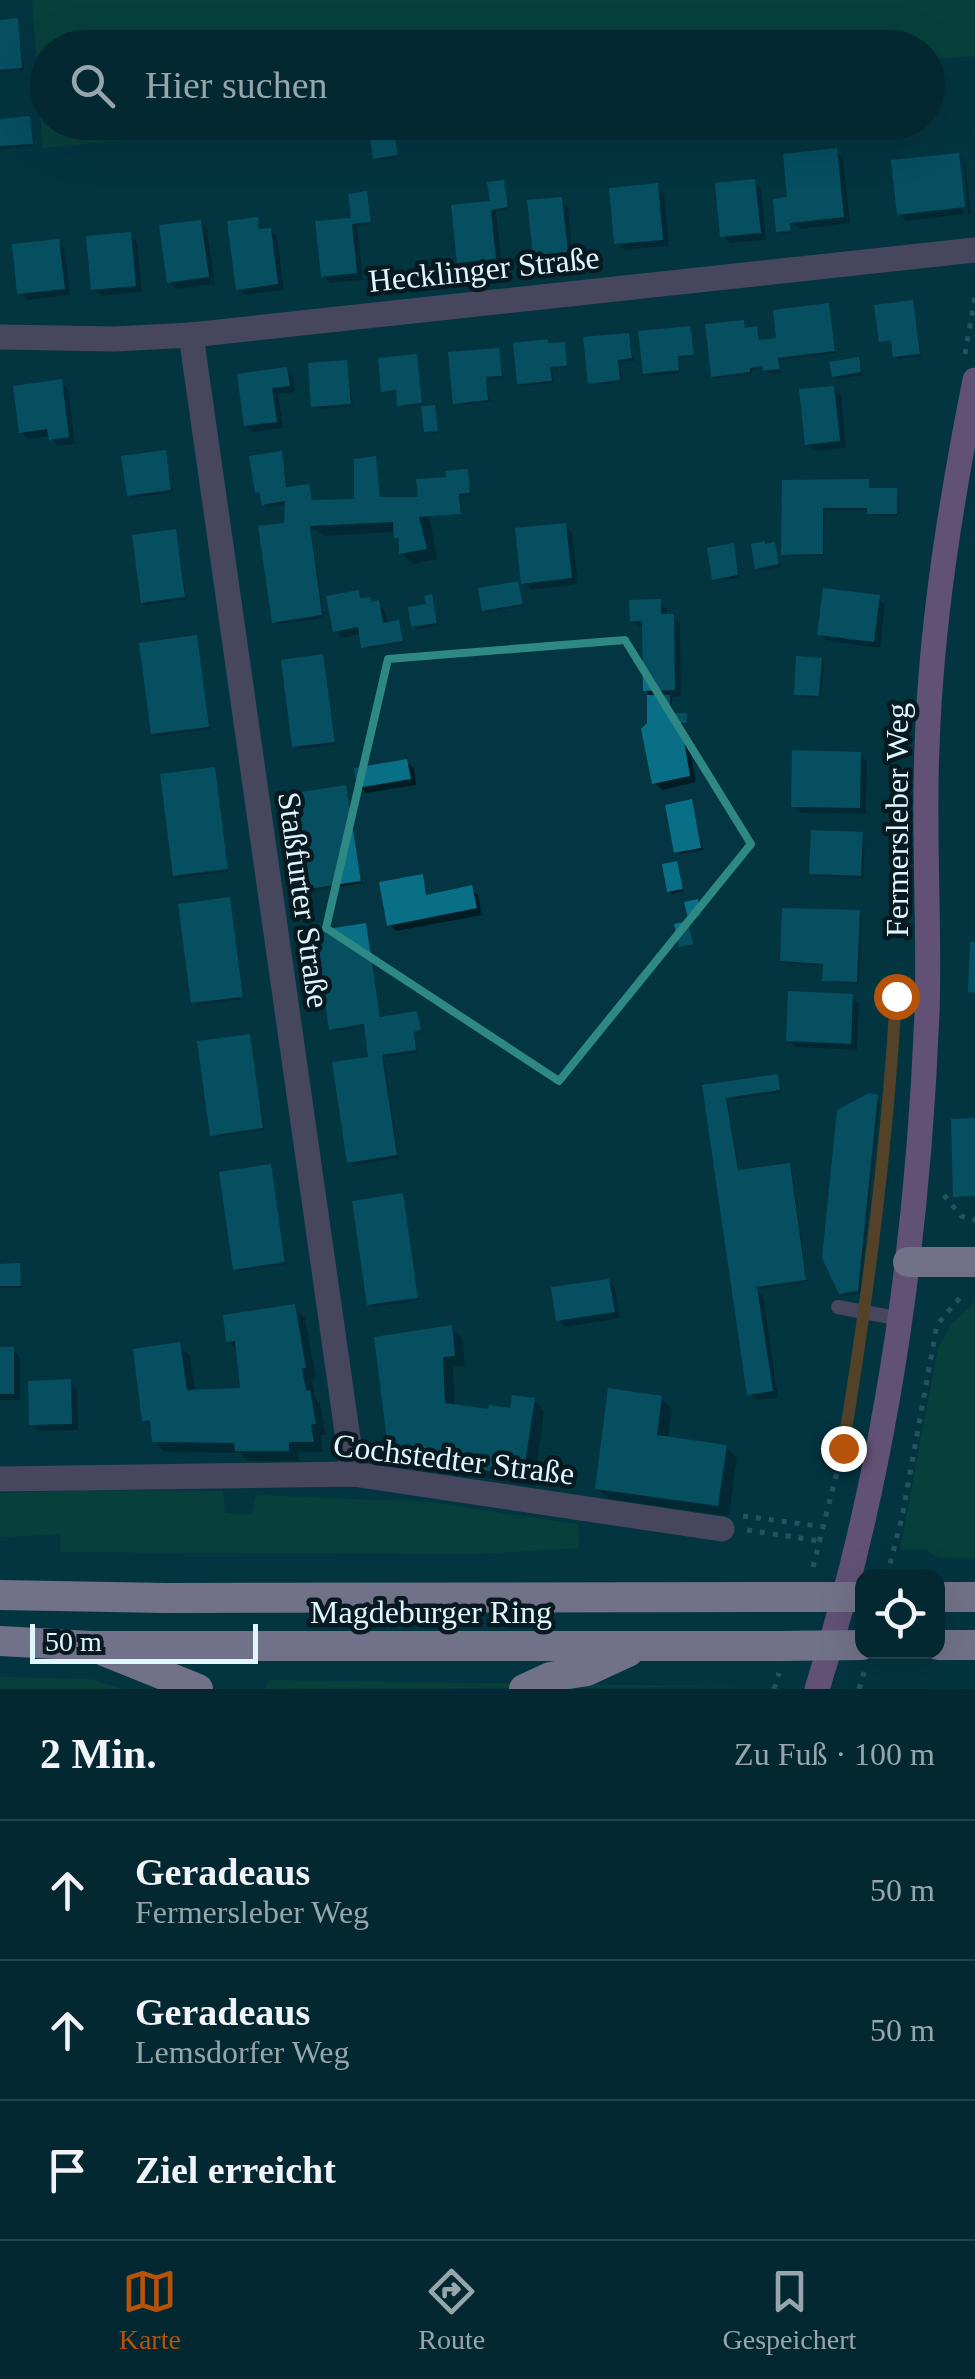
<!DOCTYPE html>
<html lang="de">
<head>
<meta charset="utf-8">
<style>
  :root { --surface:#032832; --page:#0d303a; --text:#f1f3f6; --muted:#97a6ac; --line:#24444d; --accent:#b45309 }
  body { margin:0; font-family:Georgia,serif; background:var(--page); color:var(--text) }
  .controls { position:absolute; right:30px; bottom:30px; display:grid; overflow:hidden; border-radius:20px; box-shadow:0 10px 40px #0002 }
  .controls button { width:90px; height:90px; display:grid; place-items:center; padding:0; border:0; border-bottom:2px solid var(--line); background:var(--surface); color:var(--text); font:50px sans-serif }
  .scale { position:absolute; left:30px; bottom:25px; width:228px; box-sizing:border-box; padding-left:10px; border:5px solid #dff6fe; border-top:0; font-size:28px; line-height:35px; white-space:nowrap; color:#dff6fe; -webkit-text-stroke:8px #081a20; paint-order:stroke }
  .stop { position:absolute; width:30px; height:30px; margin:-22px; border:8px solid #b45309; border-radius:50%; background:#fff }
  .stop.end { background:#b45309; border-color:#fff; box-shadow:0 2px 10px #0008 }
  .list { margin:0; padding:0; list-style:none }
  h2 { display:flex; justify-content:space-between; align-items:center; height:130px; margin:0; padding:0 40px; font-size:42px }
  h2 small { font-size:32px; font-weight:400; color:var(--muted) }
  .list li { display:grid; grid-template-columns:65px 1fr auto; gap:30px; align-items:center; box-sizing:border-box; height:140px; padding:0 40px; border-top:2px solid var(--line) }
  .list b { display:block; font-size:38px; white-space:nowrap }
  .list p { margin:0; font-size:32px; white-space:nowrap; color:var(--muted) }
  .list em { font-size:32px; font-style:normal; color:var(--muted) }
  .icon { flex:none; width:55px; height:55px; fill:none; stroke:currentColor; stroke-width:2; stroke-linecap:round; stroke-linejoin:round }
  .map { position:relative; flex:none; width:975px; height:1689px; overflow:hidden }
  .search { position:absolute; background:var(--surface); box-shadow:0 10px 40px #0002; left:30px; right:30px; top:30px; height:110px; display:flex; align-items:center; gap:25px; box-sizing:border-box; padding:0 35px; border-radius:55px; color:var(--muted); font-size:38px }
  .sheet { height:550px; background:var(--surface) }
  nav { display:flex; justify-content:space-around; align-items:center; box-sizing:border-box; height:140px; border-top:2px solid var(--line); background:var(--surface); font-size:28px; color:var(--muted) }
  nav a { display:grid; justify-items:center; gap:5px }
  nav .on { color:var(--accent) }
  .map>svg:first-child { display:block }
</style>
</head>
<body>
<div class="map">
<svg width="975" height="1689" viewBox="0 0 975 1689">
  <rect width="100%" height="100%" fill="#043542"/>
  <g fill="#0c4e34">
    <polygon points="32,0 975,0 975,56 928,60 928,48 48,48 48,122 297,123 43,148"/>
    <polygon points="975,1302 975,1558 939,1558 926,1550 900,1550 938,1348 952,1324"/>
    <polygon points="88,1490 223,1491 225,1513 252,1515 256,1495 429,1502 578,1524 579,1548 477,1554 61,1552 60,1534 0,1537 0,1493"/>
    <polygon points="0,1677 89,1679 123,1689 0,1689"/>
    <polygon points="268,1680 759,1687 266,1689"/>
  </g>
  <g fill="#0007">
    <polygon points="17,21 24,70 0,72 0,22"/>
    <polygon points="30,119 34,146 0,149 0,121"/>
    <polygon points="393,129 399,157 378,160 375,158"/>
    <polygon points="836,151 843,158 850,223 800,229 791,220 793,233 781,234 778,231 787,200"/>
    <polygon points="958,155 965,162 971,214 968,214 963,159 958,159 963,214 906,221 899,214"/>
    <polygon points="503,182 510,209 496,211 502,265 466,269 459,262"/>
    <polygon points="754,182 761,189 766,240 730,243 723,236"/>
    <polygon points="657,186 664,193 669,246 624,250 617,243"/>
    <polygon points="366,194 372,224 357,226 363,280 330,283 323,276 350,220 355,225 351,196"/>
    <polygon points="561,200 568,207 573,258 543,261 536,254"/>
    <polygon points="257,219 264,231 270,230 277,237 284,290 245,295 238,288"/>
    <polygon points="200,222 207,229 215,284 177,289 169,282"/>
    <polygon points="130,235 137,242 142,292 101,296 93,289"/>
    <polygon points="58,242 65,249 70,295 27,300 20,292"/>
    <polygon points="912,303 922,356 898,359 894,343 882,341"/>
    <polygon points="828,305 836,353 780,360 781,372 768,373 765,368 751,370 752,374 716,378 714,375 743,322 747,330 759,331 760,342 779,340"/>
    <polygon points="689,328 695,357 679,358 680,373 648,376 645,373"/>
    <polygon points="629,335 634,361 620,362 622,382 593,385 590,382"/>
    <polygon points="564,344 568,368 552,369 554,383 523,386 520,383"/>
    <polygon points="498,351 503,378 487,379 490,402 458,405 456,402"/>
    <polygon points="416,356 423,405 403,407 399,392 386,393 383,391"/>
    <polygon points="858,360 863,375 837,379 834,376"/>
    <polygon points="346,362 353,406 317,409 314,406"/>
    <polygon points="286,370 293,377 295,392 278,394 283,428 253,432 246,425 240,376"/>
    <polygon points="61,382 68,389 75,444 58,446 51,436 28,439 21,432"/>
    <polygon points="833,389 841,396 846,448 814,451 807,444"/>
    <polygon points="434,407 439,433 430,434 427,431"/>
    <polygon points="165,452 173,492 132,498 129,495"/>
    <polygon points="281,454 288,489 308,486 313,503 420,499 448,479 467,472 471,495 461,496 462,511 429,514 437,559 413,564 402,553 402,542 396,532 323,536 316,530 311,530 324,618 277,624 274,622 289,524 287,504 267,507 257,492"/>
    <polygon points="784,482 868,482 871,491 896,491 899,494 899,516 873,516 870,510 825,510 824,556 787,556 784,554"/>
    <polygon points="565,525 572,533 578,584 531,590 524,583"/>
    <polygon points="176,532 187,599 146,605 143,602"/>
    <polygon points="774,545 781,567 760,570 757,568"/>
    <polygon points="733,546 740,578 718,581 715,578"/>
    <polygon points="518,584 524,606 487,612 484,609"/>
    <polygon points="358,592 385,610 388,624 399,623 401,626 404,643 367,649 362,634 342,638 335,631"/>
    <polygon points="431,597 439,625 416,629 414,626 429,606"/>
    <polygon points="878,598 885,605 880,648 827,641 820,634"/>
    <polygon points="660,602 667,609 667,617 673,617 680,624 681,696 672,697 672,715 689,718 689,724 680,725 687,732 696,782 662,790 655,783 653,698 645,690 645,627 639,627 632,620"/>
    <polygon points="196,638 210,729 156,736 153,733"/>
    <polygon points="323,657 336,744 298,749 295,746"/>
    <polygon points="821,660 824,663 821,698 799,697 796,694"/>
    <polygon points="860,754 867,761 866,814 801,813 794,806"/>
    <polygon points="407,762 414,769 416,785 366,793 359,786"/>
    <polygon points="214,769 229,871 178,878 175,875"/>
    <polygon points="345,788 362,883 314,891 311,888"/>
    <polygon points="691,802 703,850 679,854 676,852"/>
    <polygon points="862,834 865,837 863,878 814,876 812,873"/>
    <polygon points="676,863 684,891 672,894 669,891"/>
    <polygon points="422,877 427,897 471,888 478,895 482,915 396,931 389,924"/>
    <polygon points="229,900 245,999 197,1005 194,1002"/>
    <polygon points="859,913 862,916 859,984 828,982 825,966 785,963 782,960"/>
    <polygon points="365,925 381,1019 416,1013 422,1033 415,1034 418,1052 384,1057 399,1158 353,1165 350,1162 371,1059 366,1026 335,1031 332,1029"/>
    <polygon points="852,997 859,1004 857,1050 795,1047 788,1040"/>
    <polygon points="249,1037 265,1130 215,1137 212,1134"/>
    <polygon points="777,1076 782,1092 728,1100 739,1172 789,1165 792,1168 807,1282 756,1289 763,1296 778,1398 757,1400 750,1393 705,1087"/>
    <polygon points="877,1097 880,1100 860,1293 844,1296 841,1293"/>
    <polygon points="270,1167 287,1264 238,1271 235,1269"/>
    <polygon points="402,1196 419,1300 372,1307 370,1304"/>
    <polygon points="0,1266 19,1266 22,1288 0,1288"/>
    <polygon points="608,1281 615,1288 620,1318 566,1327 559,1320"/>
    <polygon points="294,1307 305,1318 316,1378 312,1379 315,1398 320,1404 326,1435 321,1435 323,1452 298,1452 299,1461 248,1461 240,1453 165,1452 154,1441 153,1429 144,1420 179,1345 190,1356 195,1392 243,1390 239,1352 228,1341"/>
    <polygon points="451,1327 462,1338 465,1366 453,1367 455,1407 512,1411 534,1400 544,1411 534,1486 402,1466 391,1455"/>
    <polygon points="0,1350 13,1350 20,1357 20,1400 0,1400"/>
    <polygon points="70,1382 77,1389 78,1430 39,1431 31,1424"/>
    <polygon points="661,1398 672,1409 668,1439 726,1447 737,1458 729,1516 608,1499 597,1488"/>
  </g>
  <g fill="#086f87">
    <polygon points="18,18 22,68 0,70 0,20"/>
    <polygon points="30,116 33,144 0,146 0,119"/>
    <polygon points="393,126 398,155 373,159 369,130"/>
    <polygon points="837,148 844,217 790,223 791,231 776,232 773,199 787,197 783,154"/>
    <polygon points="959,153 965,207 897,215 891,160"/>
    <polygon points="755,179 761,233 720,237 715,183"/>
    <polygon points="504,180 508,207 491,210 496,259 457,263 451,205 490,201 487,182"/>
    <polygon points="658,183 663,240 614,244 609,188"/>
    <polygon points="367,191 371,222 352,224 357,273 321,277 315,221 351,218 348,194"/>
    <polygon points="562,197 568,252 533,255 527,200"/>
    <polygon points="258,217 259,229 271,228 278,284 236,290 227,221"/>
    <polygon points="201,220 209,277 167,283 159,225"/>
    <polygon points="131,232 136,286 91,290 86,236"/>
    <polygon points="59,239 65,289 17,294 12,244"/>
    <polygon points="913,300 920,354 893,357 891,341 879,342 874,305"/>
    <polygon points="829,303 835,351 778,358 780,369 763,371 762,366 750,368 750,372 711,377 705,324 744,320 745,328 757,326 759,340 776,338 773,310"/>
    <polygon points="690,326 694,355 678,356 679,370 643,374 638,331"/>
    <polygon points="629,333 632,358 618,360 620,380 588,384 583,337"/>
    <polygon points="548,339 548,343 565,342 567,366 550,367 552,381 517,384 513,343"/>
    <polygon points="499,348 502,376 486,377 488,400 453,404 448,352"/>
    <polygon points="417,354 422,403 397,406 396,390 381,392 378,358"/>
    <polygon points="859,357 861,372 832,377 829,362"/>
    <polygon points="347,360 351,404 311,407 308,363"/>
    <polygon points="287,367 290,386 272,388 277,422 244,426 237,374"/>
    <polygon points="62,379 69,437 49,440 47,429 19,433 13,386"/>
    <polygon points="834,386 840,441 805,445 799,389"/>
    <polygon points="435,405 438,431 424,432 421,406"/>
    <polygon points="166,450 171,490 127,496 121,456"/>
    <polygon points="282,451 286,487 309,484 312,500 354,499 354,459 376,456 380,497 418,497 416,479 446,477 445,471 468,469 470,493 459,494 461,514 419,517 427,549 399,554 399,538 394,538 393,522 310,526 322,615 272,623 258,526 284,523 285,501 262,505 259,492 255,493 249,456"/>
    <polygon points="869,479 869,488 897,488 897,514 867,514 867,508 823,508 823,554 781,555 782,480"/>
    <polygon points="566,523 572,578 521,584 515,528"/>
    <polygon points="176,529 185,597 141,603 132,535"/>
    <polygon points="765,541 765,544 775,542 779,564 755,569 751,544"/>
    <polygon points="734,543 738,575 712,580 707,548"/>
    <polygon points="518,581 523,604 482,611 478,588"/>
    <polygon points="823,588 880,595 874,642 817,635"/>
    <polygon points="359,590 360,598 370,597 371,602 379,600 383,623 399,620 403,641 361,648 358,627 333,632 326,596"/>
    <polygon points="432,594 437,623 411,627 408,607 426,604 424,596"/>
    <polygon points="661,599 661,614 674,614 675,690 643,691 642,621 630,621 629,600"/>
    <polygon points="197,635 209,727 151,734 139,643"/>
    <polygon points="323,654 335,742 292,747 281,660"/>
    <polygon points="796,656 822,658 819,696 794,695"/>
    <polygon points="647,695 670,695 670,713 687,713 687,723 681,723 690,776 652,784 641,729 647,723"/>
    <polygon points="792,750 861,752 860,808 791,807"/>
    <polygon points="407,759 411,779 357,788 354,768"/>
    <polygon points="215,767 228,869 173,876 160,774"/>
    <polygon points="346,785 361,881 309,889 294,793"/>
    <polygon points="692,799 701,848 674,853 665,805"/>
    <polygon points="811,830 863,832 861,876 809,874"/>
    <polygon points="677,861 683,889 667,892 662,864"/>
    <polygon points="423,874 426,895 472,885 477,908 387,926 379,882"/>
    <polygon points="230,897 243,997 191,1003 178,904"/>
    <polygon points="698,899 701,916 688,918 684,902"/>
    <polygon points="782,908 860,910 857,982 822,981 823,964 780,961"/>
    <polygon points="688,921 693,944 679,947 674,924"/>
    <polygon points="366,923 380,1017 417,1011 421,1030 414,1032 416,1050 382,1055 397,1155 347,1163 332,1062 368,1057 364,1024 329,1030 314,931"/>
    <polygon points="970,942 975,942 975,993 968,992"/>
    <polygon points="788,991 853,994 851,1044 786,1041"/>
    <polygon points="250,1034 263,1128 210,1136 197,1041"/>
    <polygon points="778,1074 780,1090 726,1098 738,1170 790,1163 806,1280 757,1287 773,1391 747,1395 702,1085"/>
    <polygon points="869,1093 878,1095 858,1291 839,1294 822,1258 837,1110"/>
    <polygon points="975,1118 975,1196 953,1197 951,1119"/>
    <polygon points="271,1164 285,1262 233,1270 219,1172"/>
    <polygon points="403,1193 418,1298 367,1305 352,1201"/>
    <polygon points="20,1263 21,1286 0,1286 0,1264"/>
    <polygon points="609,1279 615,1312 556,1321 551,1287"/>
    <polygon points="295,1304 306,1368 302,1368 306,1391 310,1390 316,1424 311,1425 314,1442 289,1442 289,1451 235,1451 234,1443 152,1442 150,1421 142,1421 133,1349 180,1342 187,1390 240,1388 235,1341 226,1342 223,1315"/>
    <polygon points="452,1325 455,1356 443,1357 445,1403 488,1409 489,1405 510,1408 512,1395 535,1398 523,1476 389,1456 374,1337"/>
    <rect x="0" y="1347" width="14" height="47"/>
    <polygon points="71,1379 72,1424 29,1425 28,1381"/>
    <polygon points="608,1388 662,1396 657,1435 727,1445 718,1506 595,1489"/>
  </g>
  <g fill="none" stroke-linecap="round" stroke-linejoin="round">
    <g stroke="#4d7580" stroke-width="5" stroke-dasharray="5 8" stroke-linecap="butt">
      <polyline points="965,354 975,297"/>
      <polyline points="944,1195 961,1216 975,1220"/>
      <polyline points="868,1293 891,1085 897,975"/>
      <polyline points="743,1516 825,1527"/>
      <polyline points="747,1530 820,1541"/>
      <polyline points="813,1567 843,1448 862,1333"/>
      <polyline points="887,1576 902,1517 937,1325 963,1294"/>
      <polyline points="774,1689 779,1673"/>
      <polyline points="859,1689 864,1672"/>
    </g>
    <polyline stroke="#985c83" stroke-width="14" points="838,1307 901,1319"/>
    <g stroke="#985c83" stroke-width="25">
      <polyline points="191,335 353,1474"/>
      <polyline points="0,337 114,339 191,335 975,250"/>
      <polyline points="0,1479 353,1474 722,1529"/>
    </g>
    <path stroke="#d273b3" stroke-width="25" d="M817 1689C887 1470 918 1242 927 1012 930 924 923 835 927 747 931 624 951 501 975 380"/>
    <g stroke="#f7bbe1" stroke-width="30">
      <polyline points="908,1262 975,1262"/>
      <polyline points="0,1595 166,1598 791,1597"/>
      <polyline points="938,1597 975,1597"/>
      <polyline points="0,1641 91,1646 778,1646"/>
      <polyline points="938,1645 975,1645"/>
      <polyline points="104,1651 198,1689"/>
      <polyline points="524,1689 550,1677 587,1671 628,1652"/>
    </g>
    <g stroke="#f7bbe1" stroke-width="30">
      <polyline points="791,1597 862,1597"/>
      <polyline points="778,1646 862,1645"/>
    </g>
  </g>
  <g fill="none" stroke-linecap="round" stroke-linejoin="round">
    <path stroke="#b45309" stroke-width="12" d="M843 1448C868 1298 887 1148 896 996"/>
  </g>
  <path d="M0 0H975V1689H0ZM625 640 751 844 559 1081 326 928 388 659Z" fill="#043542" fill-opacity=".55" fill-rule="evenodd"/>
  <path fill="none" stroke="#2e8984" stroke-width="8" stroke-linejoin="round" d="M625 640 751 844 559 1081 326 928 388 659Z"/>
  <g text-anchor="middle" stroke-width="9" stroke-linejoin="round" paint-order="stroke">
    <g font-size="32" fill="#dff6fe" stroke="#081a20">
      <text transform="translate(484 269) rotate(-6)" y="11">Hecklinger Straße</text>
      <text transform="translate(897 820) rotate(-90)" y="11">Fermersleber Weg</text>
      <text transform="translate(304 900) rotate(82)" y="11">Staßfurter Straße</text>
      <text transform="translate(454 1459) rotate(7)" y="11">Cochstedter Straße</text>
      <text x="431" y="1623">Magdeburger Ring</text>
    </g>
  </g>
</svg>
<div class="controls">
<button><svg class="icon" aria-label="locate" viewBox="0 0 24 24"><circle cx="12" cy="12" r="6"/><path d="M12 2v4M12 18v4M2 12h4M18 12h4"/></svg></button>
</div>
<div class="scale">50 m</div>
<div class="stop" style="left:896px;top:996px"></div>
<div class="stop end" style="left:843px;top:1448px"></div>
<div class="search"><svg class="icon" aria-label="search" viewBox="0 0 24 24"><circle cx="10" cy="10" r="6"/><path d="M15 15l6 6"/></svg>Hier suchen</div>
</div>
<section class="sheet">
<h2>2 Min.<small>Zu Fuß · 100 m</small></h2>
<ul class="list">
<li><svg class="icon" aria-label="ahead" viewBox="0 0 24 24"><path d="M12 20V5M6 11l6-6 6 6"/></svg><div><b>Geradeaus</b><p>Fermersleber Weg</p></div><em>50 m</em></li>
<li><svg class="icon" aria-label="ahead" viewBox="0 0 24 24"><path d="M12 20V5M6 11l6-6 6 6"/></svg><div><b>Geradeaus</b><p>Lemsdorfer Weg</p></div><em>50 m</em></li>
<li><svg class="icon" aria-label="arrive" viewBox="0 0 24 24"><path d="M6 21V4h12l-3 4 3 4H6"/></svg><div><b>Ziel erreicht</b></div></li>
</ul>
</section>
<nav>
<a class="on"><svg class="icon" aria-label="map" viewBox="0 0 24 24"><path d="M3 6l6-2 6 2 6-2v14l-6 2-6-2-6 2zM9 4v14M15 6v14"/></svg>Karte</a>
<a><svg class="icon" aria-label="directions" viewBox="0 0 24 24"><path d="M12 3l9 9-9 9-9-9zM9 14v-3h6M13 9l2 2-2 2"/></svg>Route</a>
<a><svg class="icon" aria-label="saved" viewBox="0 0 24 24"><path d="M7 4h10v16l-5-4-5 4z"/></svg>Gespeichert</a>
</nav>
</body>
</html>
